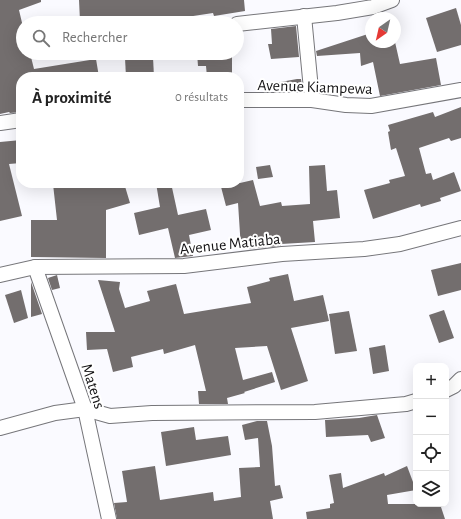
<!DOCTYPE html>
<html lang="fr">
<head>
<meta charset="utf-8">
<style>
  :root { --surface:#fff; --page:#f2f2f2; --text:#222; --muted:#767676; --line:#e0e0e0 }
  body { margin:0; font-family:"Alegreya Sans",sans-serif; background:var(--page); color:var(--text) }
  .controls { position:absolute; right:12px; bottom:12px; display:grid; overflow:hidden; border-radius:8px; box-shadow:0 4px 16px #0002 }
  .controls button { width:36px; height:36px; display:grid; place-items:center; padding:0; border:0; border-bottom:1px solid var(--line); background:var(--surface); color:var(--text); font:20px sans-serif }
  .compass { position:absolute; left:365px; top:12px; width:36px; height:36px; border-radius:50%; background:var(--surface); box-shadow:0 4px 16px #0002; rotate:214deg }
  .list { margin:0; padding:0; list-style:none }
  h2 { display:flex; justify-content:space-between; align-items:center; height:52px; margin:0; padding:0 16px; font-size:17px }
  h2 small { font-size:13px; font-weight:400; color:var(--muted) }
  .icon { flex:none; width:22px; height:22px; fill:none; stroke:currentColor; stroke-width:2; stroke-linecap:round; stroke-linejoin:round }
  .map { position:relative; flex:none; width:461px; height:519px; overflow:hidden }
  .search { position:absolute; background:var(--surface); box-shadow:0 4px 16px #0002; left:16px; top:16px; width:228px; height:44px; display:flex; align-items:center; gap:10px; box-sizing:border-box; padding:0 14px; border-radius:22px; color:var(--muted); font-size:15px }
  .panel { position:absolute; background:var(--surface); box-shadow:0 4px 16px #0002; left:16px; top:72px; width:228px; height:116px; border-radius:16px }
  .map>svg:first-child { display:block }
</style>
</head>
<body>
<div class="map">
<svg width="461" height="519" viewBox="0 0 461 519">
  <rect width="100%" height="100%" fill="#fafaff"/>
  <g fill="#736e6e">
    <polygon points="0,0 41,0 41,2 19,10 23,27 23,53 30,53 34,69 96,59 99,77 21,77 21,112 10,113 9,112 0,114"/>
    <polygon points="79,0 244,0 245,11 214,16 213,13 147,23 106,23 106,20 80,21"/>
    <polygon points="456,8 461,25 461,45 437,52 426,18"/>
    <polygon points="296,26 299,57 271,59 268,44 272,44 271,29"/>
    <polygon points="371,33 371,42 395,42 400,64 436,58 441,85 380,96 373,62 361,66 360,53 317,56 316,51"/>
    <polygon points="197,53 232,53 232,77 207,77 206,66 198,66"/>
    <polygon points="153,57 154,77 126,77 125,58"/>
    <polygon points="297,79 301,79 303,92 277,92 275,83"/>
    <polygon points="461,107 461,138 451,141 449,138 419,148 426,174 431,173 433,180 454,172 461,191 440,198 441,201 421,207 420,204 373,219 364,190 390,183 389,180 405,176 396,148 391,150 388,132 390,131 388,125 433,112 435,117"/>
    <polygon points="21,140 21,163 9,164 22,216 0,221 0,142"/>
    <polygon points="270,165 273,177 258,179 256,167"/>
    <polygon points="325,165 327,191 337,190 340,218 313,221 315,242 281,244 281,246 241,249 238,203 226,206 220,183 240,183 253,180 260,206 281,202 282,206 310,204 309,166"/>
    <polygon points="60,183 124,183 130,203 106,210 106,258 31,257 31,220 57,220 53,184"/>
    <polygon points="156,183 171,183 178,215 206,209 211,230 189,235 193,256 175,258 168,228 139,235 134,213 160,207"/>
    <polygon points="461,263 461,290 438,296 431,270"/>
    <polygon points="288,274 294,301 323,295 329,321 291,328 308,381 281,390 267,346 235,348 243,380 272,372 275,382 244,392 245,393 227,398 228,404 199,404 198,391 206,391 195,345 164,354 163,349 131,357 133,367 113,372 107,349 87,350 86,332 115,332 98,280 120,282 119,289 125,308 150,301 147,291 176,284 184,314 251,303 247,287 270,281 269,278"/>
    <polygon points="57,275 60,288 52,290 48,278"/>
    <polygon points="31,282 42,314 31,317"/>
    <polygon points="21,290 28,318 14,323 5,295"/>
    <polygon points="444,310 454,338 439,343 429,315"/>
    <polygon points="349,311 357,351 335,354 329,314"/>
    <polygon points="385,345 389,371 373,374 369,348"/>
    <polygon points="377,415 385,438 371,442 368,435 326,437 325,420 359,418"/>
    <polygon points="257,421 267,421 272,446 275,486 280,485 283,498 270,501 273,519 117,519 114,503 127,502 122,471 155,466 160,500 213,492 214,501 241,497 239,468 260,467 258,438 245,440 242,425"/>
    <polygon points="194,427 196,440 228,436 231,455 166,466 161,432"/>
    <polygon points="407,466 416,490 387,495 388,504 440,504 445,519 307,519 306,512 330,508 330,504 334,503 329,475 341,473 343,488 384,473 385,476"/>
  </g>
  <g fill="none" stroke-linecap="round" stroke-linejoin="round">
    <g stroke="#76767a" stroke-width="16">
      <g id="street">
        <polyline points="304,16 312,100"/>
        <polyline points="237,24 337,13 373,7 392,0"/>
        <polyline points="239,100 312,100 346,105 371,106 461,90"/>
        <polyline points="0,123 21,120"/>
        <polyline points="35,267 85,409 109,519"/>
        <polyline points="0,275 35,267 184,266 282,254 364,249 400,244 461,228"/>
        <polyline points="446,390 454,386 461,379"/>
        <polyline points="0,428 55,413 85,409 110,416 152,413 315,412 406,404 416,401"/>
      </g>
    </g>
    <use href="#street" stroke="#fff" stroke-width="14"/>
  </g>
  <g text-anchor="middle" stroke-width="4" stroke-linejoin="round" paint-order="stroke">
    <g font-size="16" fill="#131214" stroke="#fff">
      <text transform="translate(315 86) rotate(2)" y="6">Avenue Kiampewa</text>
      <text transform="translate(230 243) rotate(-6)" y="6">Avenue Matiaba</text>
      <text transform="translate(94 386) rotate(72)" y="6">Matens</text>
    </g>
  </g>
</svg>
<div class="controls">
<button>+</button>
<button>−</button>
<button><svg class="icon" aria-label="locate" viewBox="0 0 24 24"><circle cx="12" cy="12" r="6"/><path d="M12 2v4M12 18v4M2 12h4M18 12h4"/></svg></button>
<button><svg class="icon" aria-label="layers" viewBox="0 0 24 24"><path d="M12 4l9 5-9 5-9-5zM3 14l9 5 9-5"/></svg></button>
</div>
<svg class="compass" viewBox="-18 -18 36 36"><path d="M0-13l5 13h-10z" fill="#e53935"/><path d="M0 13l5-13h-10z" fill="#767676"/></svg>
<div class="search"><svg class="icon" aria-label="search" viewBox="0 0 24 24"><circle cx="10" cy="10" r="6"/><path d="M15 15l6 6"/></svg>Rechercher</div>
<section class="panel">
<h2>À proximité<small>0 résultats</small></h2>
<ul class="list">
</ul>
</section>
</div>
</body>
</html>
